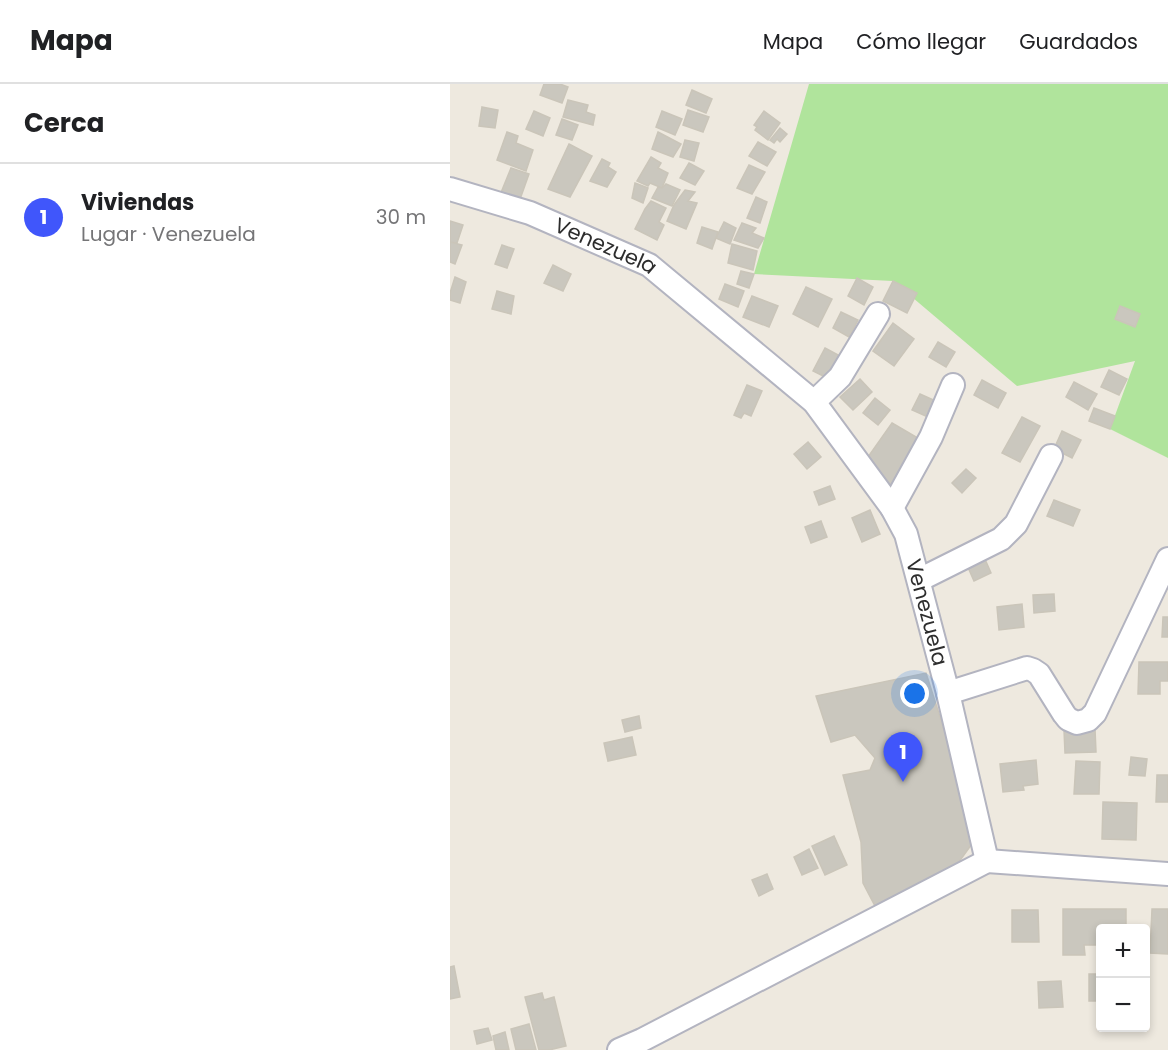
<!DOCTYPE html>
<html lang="es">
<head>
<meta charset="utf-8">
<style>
  :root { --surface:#fff; --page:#f6f6f6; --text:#202124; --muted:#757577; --line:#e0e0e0; --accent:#4056fb }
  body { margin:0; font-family:Poppins,sans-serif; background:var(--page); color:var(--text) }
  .controls { position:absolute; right:18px; bottom:18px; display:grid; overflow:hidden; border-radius:6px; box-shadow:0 3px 9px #0003 }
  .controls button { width:54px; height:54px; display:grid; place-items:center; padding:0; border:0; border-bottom:2px solid var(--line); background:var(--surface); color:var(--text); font:30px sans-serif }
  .you { position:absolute; left:465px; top:610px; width:21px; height:21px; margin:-15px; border:4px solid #fff; border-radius:50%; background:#1a73e8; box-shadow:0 0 0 9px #1a73e833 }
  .badge { display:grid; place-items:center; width:39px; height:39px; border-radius:50%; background:var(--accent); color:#fff; font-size:20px; font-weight:700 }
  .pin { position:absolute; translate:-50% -50px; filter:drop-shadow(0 2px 3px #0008) }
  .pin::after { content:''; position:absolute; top:32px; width:21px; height:18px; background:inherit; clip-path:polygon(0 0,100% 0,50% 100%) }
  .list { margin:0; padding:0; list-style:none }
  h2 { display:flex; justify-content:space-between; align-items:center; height:78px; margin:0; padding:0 24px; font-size:26px }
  h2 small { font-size:20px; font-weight:400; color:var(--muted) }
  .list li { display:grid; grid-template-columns:39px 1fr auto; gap:18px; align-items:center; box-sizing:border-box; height:108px; padding:0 24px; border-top:2px solid var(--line) }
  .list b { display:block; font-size:22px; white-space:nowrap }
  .list p { margin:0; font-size:20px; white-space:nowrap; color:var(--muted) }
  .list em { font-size:20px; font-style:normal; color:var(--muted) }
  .map { position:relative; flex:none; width:718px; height:966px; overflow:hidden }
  header { display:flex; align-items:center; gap:36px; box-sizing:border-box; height:84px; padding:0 30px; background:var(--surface); border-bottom:2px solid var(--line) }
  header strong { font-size:28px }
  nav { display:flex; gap:33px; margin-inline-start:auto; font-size:21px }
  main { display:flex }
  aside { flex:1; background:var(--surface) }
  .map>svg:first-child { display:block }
</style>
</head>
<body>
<header>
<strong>Mapa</strong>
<nav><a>Mapa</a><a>Cómo llegar</a><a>Guardados</a></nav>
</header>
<main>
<aside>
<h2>Cerca<small></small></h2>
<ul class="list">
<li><span class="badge">1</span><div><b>Viviendas</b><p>Lugar · Venezuela</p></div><em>30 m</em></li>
</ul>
</aside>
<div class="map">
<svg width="718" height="966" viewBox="0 0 718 966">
  <rect width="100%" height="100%" fill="#eee9df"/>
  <polygon fill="#b0e49c" points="359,0 718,0 718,374 660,345 685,277 567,302 443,197 304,190"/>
  <g fill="#cac7be" stroke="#cac5b9" stroke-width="1.5">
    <polygon points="94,0 110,0 118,3 112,19 90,11"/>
    <polygon points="242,6 262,15 256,29 236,21"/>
    <polygon points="118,16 138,21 136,28 145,31 143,41 113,33"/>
    <polygon points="32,23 48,26 45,44 29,42"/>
    <polygon points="238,26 259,33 253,48 233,41"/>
    <polygon points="84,27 100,34 93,52 76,45"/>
    <polygon points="212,27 232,35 225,51 206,43"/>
    <polygon points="314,27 330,39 318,56 305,46 307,43 304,41"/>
    <polygon points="112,35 128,41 122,56 106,51"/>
    <polygon points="330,44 337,50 330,58 327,55 324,59 320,56"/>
    <polygon points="57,48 68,52 66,59 83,66 76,87 47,76"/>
    <polygon points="208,48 231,60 223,73 202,65"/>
    <polygon points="235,56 249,59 244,77 230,73"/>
    <polygon points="308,58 326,68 317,82 299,72"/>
    <polygon points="119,60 142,72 120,113 98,105"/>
    <polygon points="201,73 211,79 208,84 218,89 212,104 200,99 198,102 187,97"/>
    <polygon points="152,75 160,79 158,83 166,88 157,103 140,97"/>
    <polygon points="239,79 254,87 245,101 230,94"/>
    <polygon points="299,81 315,88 302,110 287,104"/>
    <polygon points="61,84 79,90 69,118 50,111"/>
    <polygon points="185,99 198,104 193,119 182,114"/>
    <polygon points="216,100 230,106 222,122 202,114 208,103 212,104"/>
    <polygon points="235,106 245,108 238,117 247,119 236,145 217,137 224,121"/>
    <polygon points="306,113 317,118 310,139 297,134"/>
    <polygon points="201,117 216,124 209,138 214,141 207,156 185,145 195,125"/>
    <polygon points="0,137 13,141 7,159 0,158"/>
    <polygon points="274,138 286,144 280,160 266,154"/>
    <polygon points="292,139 306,144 302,149 314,154 308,164 284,156"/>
    <polygon points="252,143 268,148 262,165 247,159"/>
    <polygon points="0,158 12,161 5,180 0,178"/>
    <polygon points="282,160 307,167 303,186 278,179"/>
    <polygon points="52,161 64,165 57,184 45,180"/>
    <polygon points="103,181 121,190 113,207 94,199"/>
    <polygon points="291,187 304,190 299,204 287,200"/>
    <polygon points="5,193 16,198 10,219 0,216 0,209"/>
    <polygon points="407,194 423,203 414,221 398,212"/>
    <polygon points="443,197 467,209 457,229 433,217"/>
    <polygon points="275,200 294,207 288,223 269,215"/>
    <polygon points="356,203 382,215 368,243 343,230"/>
    <polygon points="47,207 64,212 61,230 42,225"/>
    <polygon points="302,212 328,222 319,243 293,233"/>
    <polygon points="670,222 690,230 685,243 665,235"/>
    <polygon points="391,228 408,236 399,253 383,244"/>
    <polygon points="443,239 464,255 444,282 423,267"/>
    <polygon points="488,258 505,268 496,283 479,273"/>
    <polygon points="375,264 392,273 381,296 363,287"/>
    <polygon points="659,286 677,295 669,311 651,303"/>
    <polygon points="410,295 422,308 403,326 390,313"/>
    <polygon points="532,296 556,309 548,324 524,311"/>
    <polygon points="624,298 647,310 638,326 616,313"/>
    <polygon points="297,301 312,307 301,332 294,329 291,334 284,331"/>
    <polygon points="470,310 486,317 478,333 462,326"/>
    <polygon points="425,314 440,326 428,341 413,329"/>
    <polygon points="644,324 665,332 660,345 639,337"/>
    <polygon points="572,333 590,342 570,378 552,369"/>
    <polygon points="442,339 473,357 443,409 418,373"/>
    <polygon points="612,347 631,356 622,374 604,365"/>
    <polygon points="358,358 371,373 357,385 344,370"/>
    <polygon points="516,385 526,394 512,409 502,399"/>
    <polygon points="380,402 385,415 369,421 364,408"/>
    <polygon points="604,416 630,426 623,442 597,432"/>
    <polygon points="420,426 430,450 412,458 402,434"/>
    <polygon points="371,437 377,453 361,459 355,443"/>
    <polygon points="534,473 541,489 524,497 517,481"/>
    <polygon points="604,510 605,527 584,529 583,511"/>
    <polygon points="572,520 574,543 549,546 547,523"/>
    <polygon points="713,533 718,533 718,553 712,553"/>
    <polygon points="689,578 718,578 718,597 710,597 710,610 688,610"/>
    <polygon points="476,589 513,705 524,757 506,782 425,822 413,799 411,758 393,691 420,686 425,674 405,651 381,658 366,612"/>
    <polygon points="189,632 191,644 175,648 172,636"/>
    <polygon points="645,645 646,668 615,669 614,646"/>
    <polygon points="182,653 186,671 158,677 154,659"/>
    <polygon points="681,673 697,675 695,692 679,691"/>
    <polygon points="586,676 588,700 573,702 574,706 553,708 550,680"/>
    <polygon points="626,677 650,678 649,710 624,710"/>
    <polygon points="707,691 718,691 718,718 706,718"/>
    <polygon points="653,718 687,719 686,756 652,755"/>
    <polygon points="384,752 397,781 375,791 362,762"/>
    <polygon points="359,765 368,784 352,791 344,773"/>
    <polygon points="317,790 323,805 309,812 302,796"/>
    <polygon points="613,825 676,825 676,844 650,844 650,861 634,861 635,871 613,871"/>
    <polygon points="702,825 718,825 718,870 700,869"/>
    <polygon points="562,826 588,826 589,858 562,858"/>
    <polygon points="4,882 10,913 0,915 0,883"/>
    <rect x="639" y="890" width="11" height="27"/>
    <polygon points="611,897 613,923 589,924 588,898"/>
    <polygon points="92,909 94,916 104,913 116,962 99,966 89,966 75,913"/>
    <polygon points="79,940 86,966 66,966 61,945"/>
    <polygon points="38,944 42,956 27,960 24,947"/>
    <polygon points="55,948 59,966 46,966 43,952"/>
  </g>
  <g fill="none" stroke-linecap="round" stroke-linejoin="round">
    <g stroke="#b3b4c0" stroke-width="26">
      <g id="minor">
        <path id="s1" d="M0 105 80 129 199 181 364 318 442 424 456 450 498 609 537 777 192 956 169 966"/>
        <polyline points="364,318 390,293 428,230"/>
        <polyline points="442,424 481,353 503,301"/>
        <polyline points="469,496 551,455 566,440 601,372"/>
        <polyline points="498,609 577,584 583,586 589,590 614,630 618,635 627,639 638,636 645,629 718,475"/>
        <polyline points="537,777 718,790"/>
      </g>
    </g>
    <use href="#minor" stroke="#fff" stroke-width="22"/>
  </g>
  <g text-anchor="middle" stroke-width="5" stroke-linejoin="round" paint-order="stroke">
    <g font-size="21" fill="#2d2d2d" stroke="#fff">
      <text dy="7" stroke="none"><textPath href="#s1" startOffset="166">Venezuela</textPath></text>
      <text dy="7" stroke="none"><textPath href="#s1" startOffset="670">Venezuela</textPath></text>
    </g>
  </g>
</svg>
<div class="controls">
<button>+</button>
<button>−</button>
</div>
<div class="you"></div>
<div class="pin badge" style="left:453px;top:698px">1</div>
</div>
</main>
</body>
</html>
